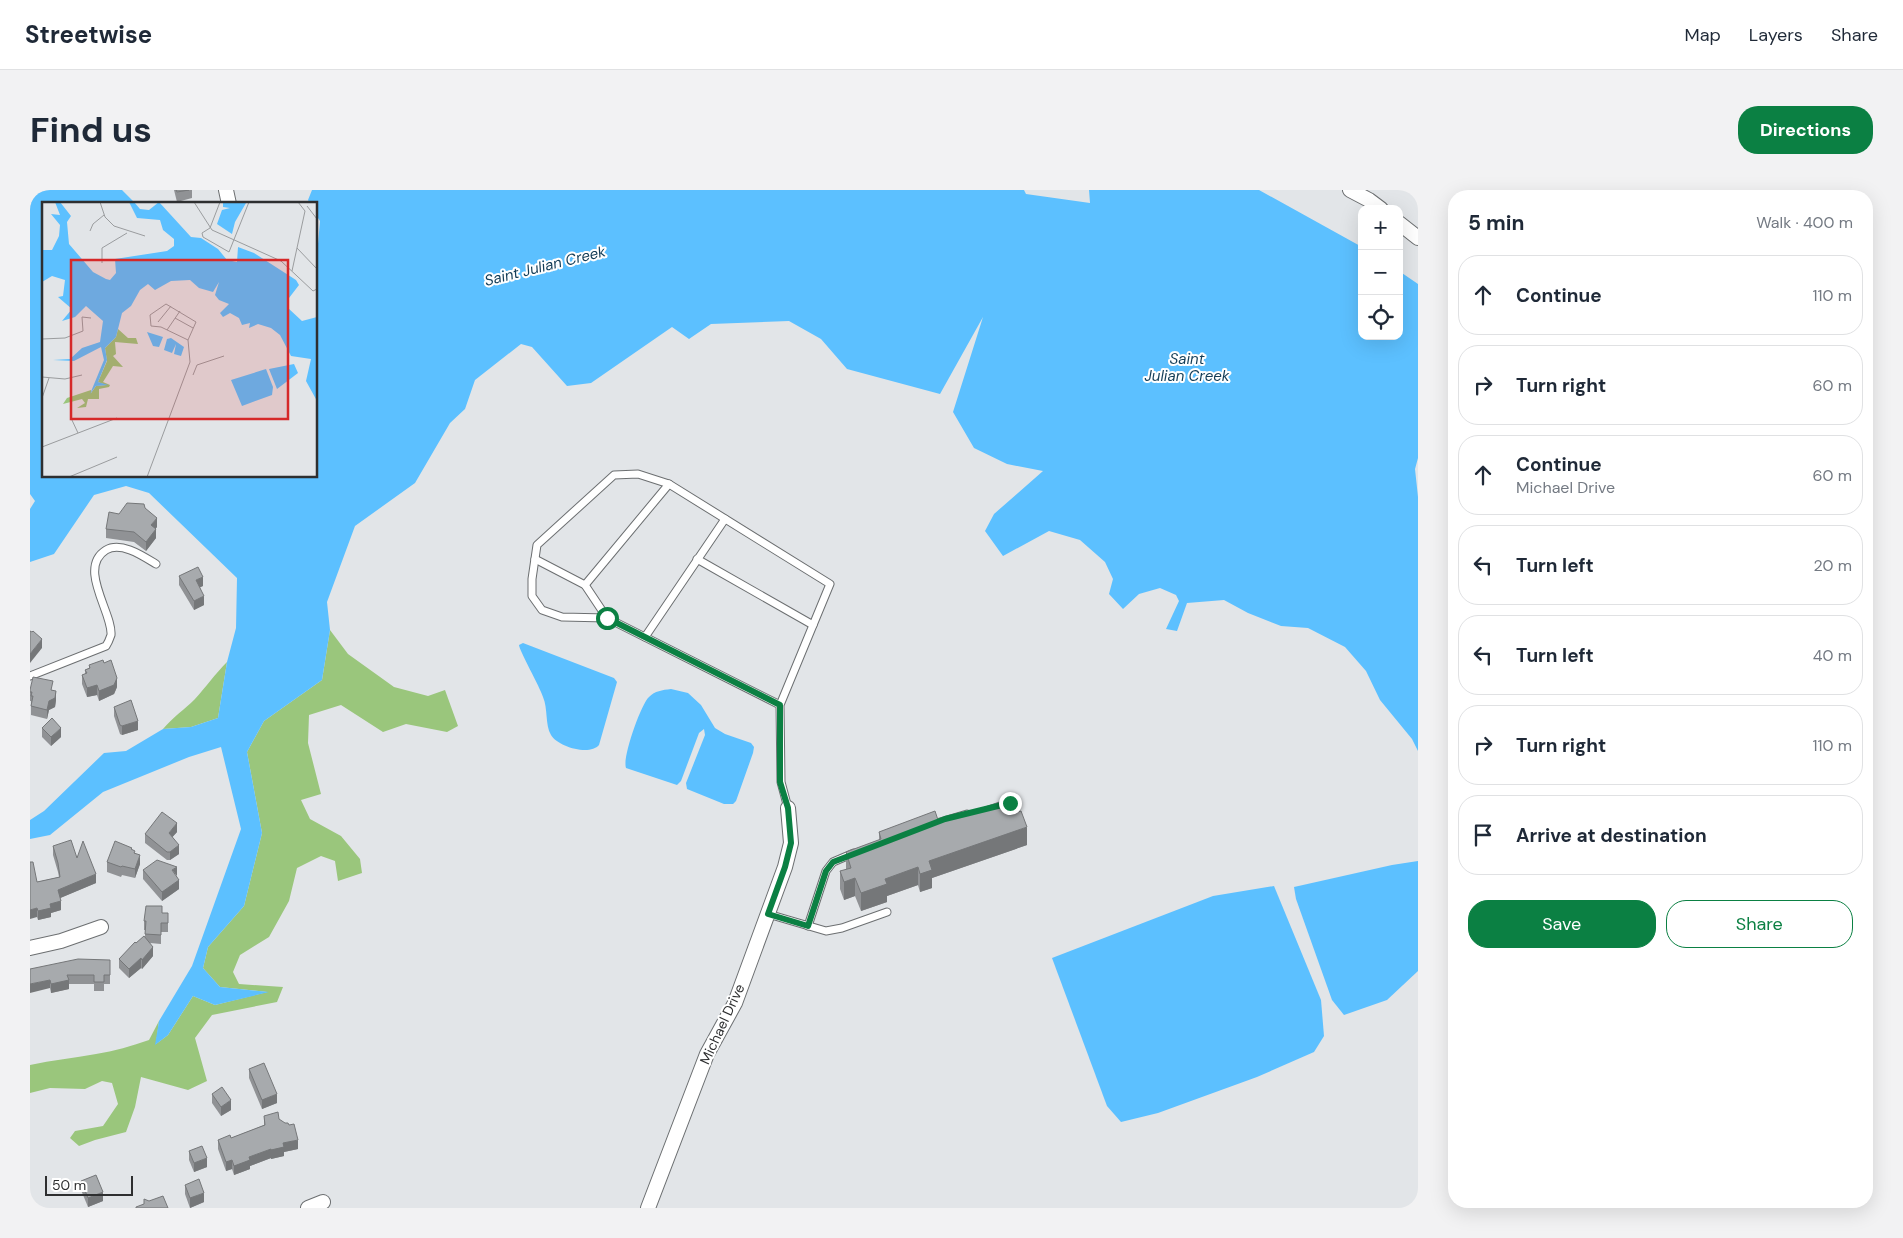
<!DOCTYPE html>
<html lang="en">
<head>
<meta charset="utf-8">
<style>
  :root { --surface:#fff; --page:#f2f2f3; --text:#1f2937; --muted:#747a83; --line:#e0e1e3; --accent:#0b8043 }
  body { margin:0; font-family:"DM Sans",sans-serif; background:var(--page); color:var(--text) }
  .controls { position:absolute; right:15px; top:15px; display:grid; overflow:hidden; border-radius:10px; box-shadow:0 5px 20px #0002 }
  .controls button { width:45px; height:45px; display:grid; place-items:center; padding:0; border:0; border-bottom:1px solid var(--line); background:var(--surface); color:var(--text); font:25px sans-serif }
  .scale { position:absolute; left:15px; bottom:12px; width:88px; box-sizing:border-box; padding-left:5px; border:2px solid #2e2f30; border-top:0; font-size:14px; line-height:18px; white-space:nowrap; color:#2e2f30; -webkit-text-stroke:4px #fff; paint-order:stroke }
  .stop { position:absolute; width:15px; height:15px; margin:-11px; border:4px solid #0b8043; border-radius:50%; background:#fff }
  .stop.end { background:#0b8043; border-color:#fff; box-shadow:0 1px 5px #0008 }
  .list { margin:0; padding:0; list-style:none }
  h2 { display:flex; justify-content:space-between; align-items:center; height:65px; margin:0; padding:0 20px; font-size:21px }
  h2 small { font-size:16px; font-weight:400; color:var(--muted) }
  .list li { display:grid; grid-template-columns:32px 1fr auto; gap:15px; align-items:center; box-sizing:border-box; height:80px; margin:0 10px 10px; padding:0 10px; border:1px solid var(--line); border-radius:20px }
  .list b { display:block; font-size:19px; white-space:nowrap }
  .list p { margin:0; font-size:16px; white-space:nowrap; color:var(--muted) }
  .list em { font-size:16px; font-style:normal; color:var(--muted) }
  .actions { display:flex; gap:10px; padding:15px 20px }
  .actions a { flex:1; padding:11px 0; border:1px solid var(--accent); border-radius:20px; text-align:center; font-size:18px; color:var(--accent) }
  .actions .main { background:var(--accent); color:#fff }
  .icon { flex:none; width:28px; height:28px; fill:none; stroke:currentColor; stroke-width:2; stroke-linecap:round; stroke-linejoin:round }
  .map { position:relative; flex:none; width:1388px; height:1018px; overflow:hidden; border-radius:20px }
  header { display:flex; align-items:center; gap:30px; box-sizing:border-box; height:70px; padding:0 25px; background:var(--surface); border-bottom:1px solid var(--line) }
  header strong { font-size:24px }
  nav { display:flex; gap:28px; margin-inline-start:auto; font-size:18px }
  .intro { display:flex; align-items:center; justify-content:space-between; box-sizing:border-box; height:120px; padding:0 30px }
  h1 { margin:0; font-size:35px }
  .button { padding:12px 22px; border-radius:20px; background:var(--accent); color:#fff; font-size:18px; font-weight:700 }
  main { display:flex; gap:30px; padding:0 30px }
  aside { flex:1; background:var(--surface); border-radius:20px; box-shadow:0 5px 20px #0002 }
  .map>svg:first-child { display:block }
</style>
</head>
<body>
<header>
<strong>Streetwise</strong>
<nav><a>Map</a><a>Layers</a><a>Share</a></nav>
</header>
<div class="intro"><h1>Find us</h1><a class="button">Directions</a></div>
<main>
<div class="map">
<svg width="1388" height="1018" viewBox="0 0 1388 1018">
  <rect width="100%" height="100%" fill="#e2e5e8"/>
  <g fill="#9ac67c">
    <path d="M300 440 318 464 364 497 398 506 415 500 428 536 417 542 376 534 353 542 311 515 279 525 278 553 291 604 271 610 280 629 311 646 330 669 332 683 308 691 305 671 291 666 267 678 259 711 239 747 210 765 203 782 209 794 253 797 247 812 182 825 165 848 177 891 158 900 111 887 105 917 96 942 65 950 49 956 40 948 45 941 73 936 88 914 82 893 72 891 55 899 20 898 0 903V875C22 870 44 868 66 864 84 861 102 856 119 850L129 831 126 854 138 845 163 806 185 815 237 802 190 797 173 778 178 757 214 716 232 643 217 562 234 531 292 490Z"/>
    <path d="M197 472 188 528 161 537 133 539C144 526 154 520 165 509 176 497 185 484 197 472Z"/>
  </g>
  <g fill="#5cc0ff">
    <polygon points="0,0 92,0 106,14 14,14 14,286 286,286 286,77 290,31 286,25 286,14 280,14 278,10 282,0 994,0 996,4 1060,13 1059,0 1229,0 1332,57 1332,146 1369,146 1369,81 1388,94 1388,268 1385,279 1388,307 1388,561 1382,549 1350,510 1336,481 1315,457 1278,438 1251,436 1218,423 1194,410 1157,413 1147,441 1136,439 1149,411 1146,405 1130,398 1109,404 1093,419 1079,404 1083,389 1075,372 1050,350 1019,341 973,366 955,341 964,324 1013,281 977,274 944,258 923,222 953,127 910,204 817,179 791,149 759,131 681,134 659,149 642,137 561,193 537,196 502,157 491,154 445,190 435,219 420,233 385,293 325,336 297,412 300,440 292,490 234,531 217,562 232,643 214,716 178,757 173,778 190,797 239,802 185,815 163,806 138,845 125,855 129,831 162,776 211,639 191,557 159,567 73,602 20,645 0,649 0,630 14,621 74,563 96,561 133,539 161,537 188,528 197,472 206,438 207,388 119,303 96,296 64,305 24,364 0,372 0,319 5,311 0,304"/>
    <path d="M493 453 584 488 587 492 569 555C560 566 528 557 521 545 515 535 518 518 513 507 510 497 489 460 489 455Z"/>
    <path d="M641 499 658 503 671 515 685 538 695 544 721 553 724 557 723 563 706 611 703 614H694L657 599 656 593 675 545 674 539 669 543 651 591 647 595 596 578C592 568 611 514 619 507 625 501 632 500 641 499Z"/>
    <polygon points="1388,671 1388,781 1357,810 1314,825 1302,810 1266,709 1264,697 1362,675"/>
    <polygon points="1244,696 1291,810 1294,846 1284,862 1227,887 1128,923 1091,932 1077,916 1022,768 1183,706"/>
  </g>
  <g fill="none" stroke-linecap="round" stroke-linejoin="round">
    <g stroke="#6c6f71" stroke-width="9">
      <g id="service">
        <polyline points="505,369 555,395 577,428"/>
        <polyline points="667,369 783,435"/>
        <polyline points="555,395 639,294"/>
        <polyline points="615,447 695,329"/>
        <path d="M0 486 76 456C78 453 80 448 81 445 83 423 47 378 76 360 91 351 113 366 126 374"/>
        <polyline points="750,515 800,394 639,294 608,284 584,285 507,355 502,389 502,406 512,420 532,427 577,428 750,515 751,592 758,618"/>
        <polyline points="900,635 937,624"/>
        <polyline points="738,724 796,741 812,738 857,722"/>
        <polyline points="778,736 796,681 803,672 824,663"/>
        <polyline points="0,1013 3,1018"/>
      </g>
    </g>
    <g stroke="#6c6f71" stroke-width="16">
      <g id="minor">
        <polyline points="196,0 199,14"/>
        <polyline points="1320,0 1339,10 1351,19"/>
        <polyline points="1369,33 1388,48"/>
        <polyline points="0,758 31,751 71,737"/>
        <polyline points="278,1018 293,1012"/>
        <polyline points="618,1018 677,864 705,813 755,677 761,653 758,618"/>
      </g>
    </g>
    <use href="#service" stroke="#fff" stroke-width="7"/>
    <use href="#minor" stroke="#fff" stroke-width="14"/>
  </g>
  <g fill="#909295">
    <polygon points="144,0 162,0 162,8 147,12"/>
    <polygon points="89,324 127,337 125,339 126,348 116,361 104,352 76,348 76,339"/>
    <polygon points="149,386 173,396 170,397 174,415 164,420 149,395"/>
    <polygon points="59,475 87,497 84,504 69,511 67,505 57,507 52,494 52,485 55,484 55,480 59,478"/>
    <polygon points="0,500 23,500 26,510 25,517 19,520 17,529 1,525 1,511 0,511"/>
    <polygon points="84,517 108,540 92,545 90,544 84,526"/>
    <polygon points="12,538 31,547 21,556 12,547"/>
    <polygon points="983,623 997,655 902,688 902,698 890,702 888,695 857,706 857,712 831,721 825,706 814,710 810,699 810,681 816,680 816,662 849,650 849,642 909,633"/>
    <polygon points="147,642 142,647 149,664 140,670 137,670 115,653 115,644"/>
    <polygon points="23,656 47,668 66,693 30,708 31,720 21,723 21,727 8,730 7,727 7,692 29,687 28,682 23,665"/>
    <polygon points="102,660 105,663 110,674 105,688 92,685 91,687 77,682 77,672"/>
    <polygon points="113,680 147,686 149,699 132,711 113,689"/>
    <polygon points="132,723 138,723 138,742 131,742 131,754 120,753 123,766 112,779 111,778 99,788 89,778 89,769 106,753 115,748 115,740 114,740 114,731"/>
    <polygon points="80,770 80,794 74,794 74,801 64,801 64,794 39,794 39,799 21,803 20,798 0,779"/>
    <polygon points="219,879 247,913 232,919 219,888"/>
    <polygon points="182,904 201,920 191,926 182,913"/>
    <polygon points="234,926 249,929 268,959 254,962 254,966 241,969 241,968 220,976 220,979 204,985 202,979 196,981 188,959 188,950 201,948 234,935"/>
    <polygon points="159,961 177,977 164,982 159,970"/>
    <polygon points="51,991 73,1011 58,1017 51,1000"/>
    <polygon points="155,995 174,1012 160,1018 155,1004"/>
  </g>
  <g fill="#757779">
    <polygon points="127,328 127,337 121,344 121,335"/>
    <polygon points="126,339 126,348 116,361 116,352"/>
    <polygon points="173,387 173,396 166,399 166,390"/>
    <polygon points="174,406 174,415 164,420 164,411"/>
    <polygon points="12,449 12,458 0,473 0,464"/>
    <polygon points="87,488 87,497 84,504 69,511 69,501"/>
    <polygon points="67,495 67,505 57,507 57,498"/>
    <polygon points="26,501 26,510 25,517 19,520 17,529 17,520 19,511"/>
    <polygon points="108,531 108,540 92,545 92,536"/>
    <polygon points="31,538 31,547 21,556 21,547"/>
    <polygon points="147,633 147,642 139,651 139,643"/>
    <polygon points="997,637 997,655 902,688 902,698 890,702 890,684 899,671"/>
    <polygon points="149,655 149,664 140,670 140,662"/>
    <polygon points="110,665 110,674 105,688 105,679"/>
    <polygon points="147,677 147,686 142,680"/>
    <polygon points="888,677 888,695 857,706 857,712 831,721 831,703 855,689"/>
    <polygon points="66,684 66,693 28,709 28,700"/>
    <polygon points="825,688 825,706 814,710 814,692"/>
    <polygon points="149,690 149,699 132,711 132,702"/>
    <polygon points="31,711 31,720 21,723 21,727 8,730 8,721 20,714"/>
    <polygon points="7,718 7,727 0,729 0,720"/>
    <polygon points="123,757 123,766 112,779 112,770"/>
    <polygon points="111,768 111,778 99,788 99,779"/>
    <polygon points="20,790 20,798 0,803 0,794"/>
    <polygon points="39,790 39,799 21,803 21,794"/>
    <polygon points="247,904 247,913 232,919 232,910"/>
    <polygon points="201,910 201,920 191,926 191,917"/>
    <polygon points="268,950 268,959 254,962 254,966 241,969 241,960 253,953"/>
    <polygon points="241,959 241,968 220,976 220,979 204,985 204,976 219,967"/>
    <polygon points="177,968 177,977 164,982 164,973"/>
    <polygon points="202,970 202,979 196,981 196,972"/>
    <polygon points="73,1002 73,1011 58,1017 58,1008"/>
    <polygon points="174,1003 174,1012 160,1018 160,1008"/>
  </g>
  <g fill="#a7aaad" stroke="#757779">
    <polygon points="146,0 159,0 147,2"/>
    <polygon points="97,313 114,314 115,318 127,328 121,335 126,339 116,352 104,342 76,339 79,322 89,324"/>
    <polygon points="168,377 173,387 166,390 174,406 164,411 149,386"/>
    <polygon points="0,441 2,442 3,441 12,449 0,464"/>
    <polygon points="73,470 74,473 81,470 87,488 84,495 69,501 67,495 57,498 52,485 57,483 55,480 60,478 59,475"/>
    <polygon points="3,487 23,491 21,500 26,501 25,508 19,511 17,520 1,516 3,506 1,506 2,502 0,502 0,500"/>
    <polygon points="101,510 108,531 92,536 90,535 84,517"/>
    <polygon points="22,528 31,538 21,547 12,538"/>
    <polygon points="978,609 983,623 991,621 997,637 899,671 902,680 890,684 888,677 855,689 857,694 831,703 825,688 814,692 810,681 821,678 816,662 851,649 849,642 905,621 909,633"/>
    <polygon points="132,622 147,633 139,643 149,655 140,662 137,662 115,644"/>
    <polygon points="41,650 47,668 53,651 66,684 28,700 31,711 20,714 21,718 8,721 7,718 0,720 0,672 3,672 7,692 30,687 28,673 23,656"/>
    <polygon points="85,651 102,658 101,659 105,661 104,663 110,665 105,679 92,676 91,677 77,672"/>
    <polygon points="127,670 147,677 142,680 149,690 132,702 113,680"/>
    <polygon points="116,716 132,716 132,723 138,723 138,733 131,733 131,745 115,744 116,731 114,731"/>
    <polygon points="114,746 123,757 112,770 111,768 99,779 89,769 105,752 106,753"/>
    <polygon points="48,769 80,770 80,785 74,785 74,792 64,792 64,785 37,785 39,790 21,794 20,790 0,794 0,779"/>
    <polygon points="234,873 247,904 232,910 219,879"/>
    <polygon points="192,897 201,910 191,917 182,904"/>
    <polygon points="248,922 249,929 255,933 258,933 259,935 264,934 268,950 253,953 254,957 241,960 241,959 219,967 220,970 204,976 202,970 196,972 188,950 200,945 201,948 235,935 234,926"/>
    <polygon points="172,956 177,968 164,973 159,961"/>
    <polygon points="66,985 73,1002 58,1008 51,991"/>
    <polygon points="169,989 174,1003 160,1008 155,995"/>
    <polygon points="133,1006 138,1018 106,1018 106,1017 114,1014 114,1009 119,1011"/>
  </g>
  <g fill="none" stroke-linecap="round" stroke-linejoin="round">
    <polyline stroke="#0b8043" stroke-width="6" points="577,428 750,515 750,592 758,618 761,653 755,677 738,724 778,736 796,681 803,672 915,629 980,613"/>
  </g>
  <g text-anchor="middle" stroke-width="4" stroke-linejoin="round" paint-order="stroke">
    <g font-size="14" fill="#2e2f30" stroke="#fff">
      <text transform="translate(692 834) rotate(-65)" y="5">Michael Drive</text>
    </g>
    <g font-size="15" font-style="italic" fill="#143e58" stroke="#fff">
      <text transform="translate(515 76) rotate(-14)" y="5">Saint Julian Creek</text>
      <text x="1157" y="174">Saint<tspan x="1157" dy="17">Julian Creek</tspan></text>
    </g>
  </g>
  <g transform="translate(12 12)">
    <rect width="275" height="275" fill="#e2e5e8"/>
    <path d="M76 127 86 136H94L96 142 73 140 74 152 71 154 81 165 71 164 61 180 68 183 67 185 57 187V197H46L44 205 35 206 43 201 40 197 21 202 25 196 49 188V191L54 184 64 183 56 180 65 159 63 146 74 135Z" fill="#9ac67c"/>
    <path d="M13 0H18L29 14 25 20 27 42 51 70 64 77 68 78 74 71 73 57 125 49 132 44V37L121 28 118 18 95 16 87 0H92L98 7 107 8 117 0 149 35 159 36 176 47 185 58 195 60 196 45 212 51 254 78 257 83 247 96 246 106 260 119 275 115V199L264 179 269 157 249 154 238 133 229 126 216 122 207 126 208 121 200 123 197 116 188 111 181 115 178 111 187 102 177 98 173 93 177 80 171 90 157 86 148 78 129 79 113 88 106 82 98 88 89 104 80 111 74 135 63 146 65 158 56 180 66 183 54 184 48 192 62 158 59 145 32 159 11 158 28 157 40 146 58 140 61 119 44 104 33 115 20 119 30 107 16 95 21 94 23 78 10 74 0 80V48H10L17 34 18 23 9 12 18 13ZM181 0 204 1 193 20 190 32 175 22 180 8 188 6 181 5ZM105 130 121 135 117 145 111 144ZM129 136 142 145 139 154 132 152 134 142 130 151 122 148 125 137ZM252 162 256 171 235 187 227 167ZM224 167 231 185 230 193 200 204 189 178Z" fill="#5cc0ff"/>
    <path fill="none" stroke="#9a9c9e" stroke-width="1" d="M58 0 63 15 72 24 103 34M152 0 170 28 239 59 271 89 275 87M265 4 275 17M168 26 160 31 161 35 187 50 207 0M168 26 178 0M48 29 51 22 62 13M255 46 275 67M60 61V46L85 31M250 69 263 9 256 0M133 116 151 126M116 120 129 104M125 128 138 109M0 137 23 136 41 129 40 115 49 116M151 173 155 163 182 154M0 175 23 177 40 173M0 196 7 176M29 216 36 231M0 245 75 216M27 275 75 255M105 275 148 160 146 138 119 125 109 124 108 113 124 102 154 120 146 138"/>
    <path fill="#d62828" fill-opacity="0.15" stroke="#d62828" stroke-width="2.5" d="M29 58H246V217H29Z"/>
    <rect width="275" height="275" fill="none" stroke="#2e2f30" stroke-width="2.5"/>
  </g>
</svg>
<div class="controls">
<button>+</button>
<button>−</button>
<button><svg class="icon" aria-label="locate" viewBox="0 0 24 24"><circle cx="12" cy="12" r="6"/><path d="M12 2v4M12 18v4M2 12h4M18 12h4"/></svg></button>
</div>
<div class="scale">50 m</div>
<div class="stop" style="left:577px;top:428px"></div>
<div class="stop end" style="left:980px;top:613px"></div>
</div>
<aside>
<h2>5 min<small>Walk · 400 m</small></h2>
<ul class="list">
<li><svg class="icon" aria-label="ahead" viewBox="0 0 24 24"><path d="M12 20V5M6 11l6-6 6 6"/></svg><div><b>Continue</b></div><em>110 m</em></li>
<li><svg class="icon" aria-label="right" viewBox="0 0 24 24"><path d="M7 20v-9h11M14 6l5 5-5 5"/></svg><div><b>Turn right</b></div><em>60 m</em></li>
<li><svg class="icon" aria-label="ahead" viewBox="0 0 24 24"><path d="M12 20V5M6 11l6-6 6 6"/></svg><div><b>Continue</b><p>Michael Drive</p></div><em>60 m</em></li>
<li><svg class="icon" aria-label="left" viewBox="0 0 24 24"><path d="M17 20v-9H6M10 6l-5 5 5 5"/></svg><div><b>Turn left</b></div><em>20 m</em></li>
<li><svg class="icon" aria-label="left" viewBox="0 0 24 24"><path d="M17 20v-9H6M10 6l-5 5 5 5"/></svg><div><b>Turn left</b></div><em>40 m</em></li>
<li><svg class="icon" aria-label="right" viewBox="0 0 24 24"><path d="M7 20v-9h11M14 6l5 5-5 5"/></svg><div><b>Turn right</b></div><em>110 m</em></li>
<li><svg class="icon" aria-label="arrive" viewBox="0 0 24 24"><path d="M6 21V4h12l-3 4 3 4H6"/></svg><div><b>Arrive at destination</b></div></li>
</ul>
<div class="actions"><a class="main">Save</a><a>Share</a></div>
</aside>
</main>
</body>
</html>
